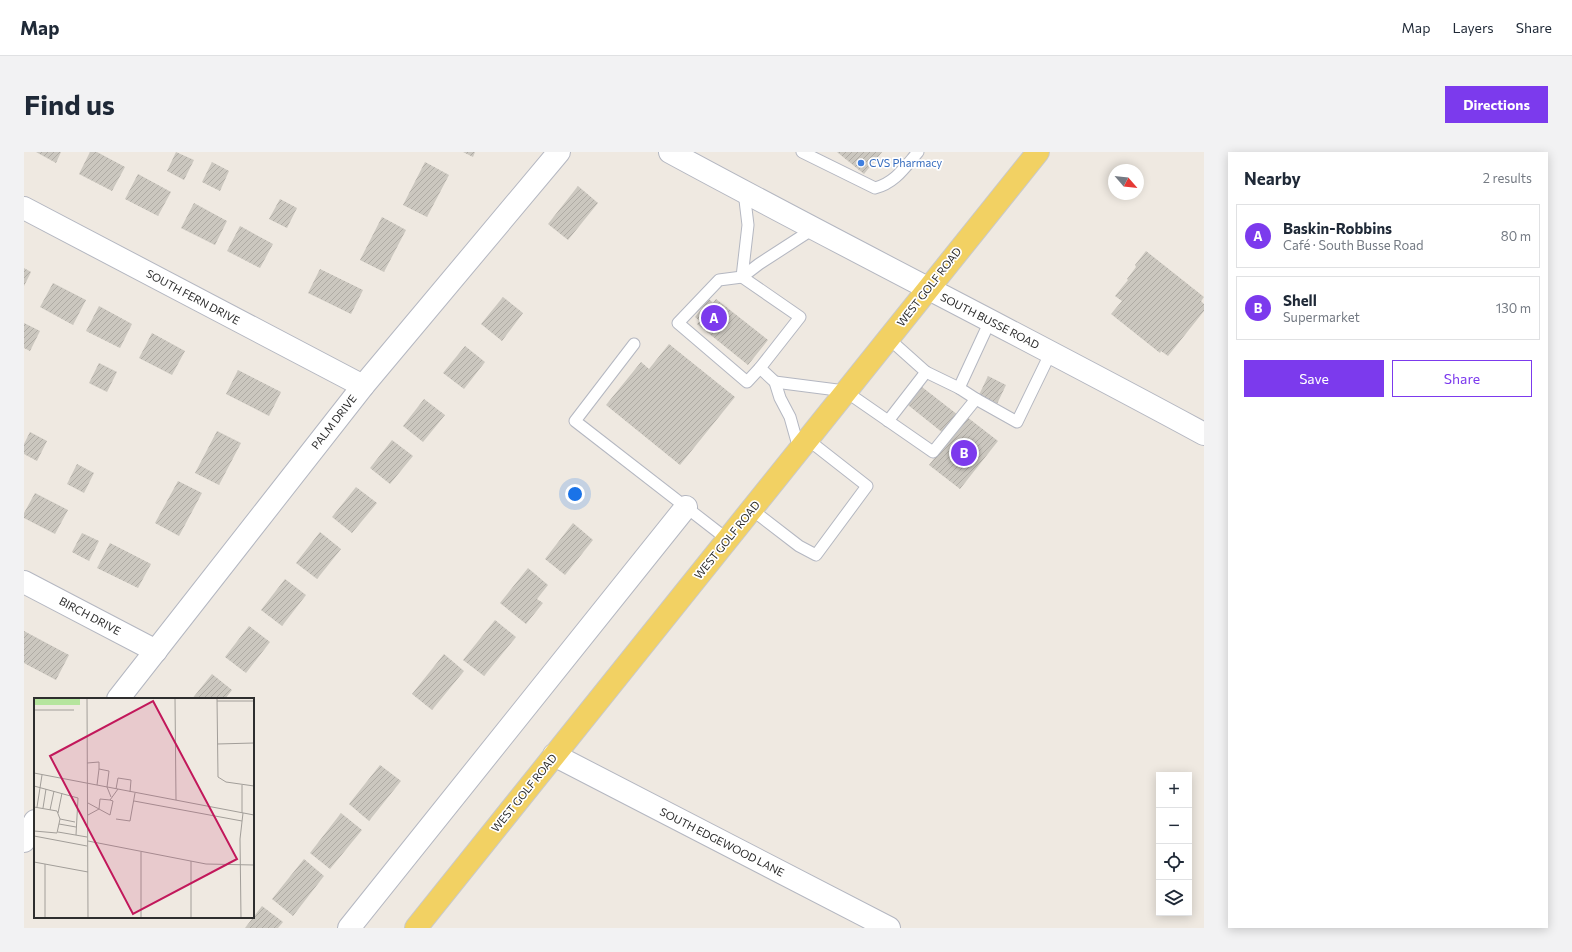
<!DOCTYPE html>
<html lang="en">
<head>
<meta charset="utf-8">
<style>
  :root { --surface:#fff; --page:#f2f2f3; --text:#1f2937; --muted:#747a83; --line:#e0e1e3; --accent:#7c3aed }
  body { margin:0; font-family:Commissioner,sans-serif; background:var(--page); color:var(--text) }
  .controls { position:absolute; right:12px; bottom:12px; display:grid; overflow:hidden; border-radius:0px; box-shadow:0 2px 10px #0003 }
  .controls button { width:36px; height:36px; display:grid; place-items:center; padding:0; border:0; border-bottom:1px solid var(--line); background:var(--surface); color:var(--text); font:20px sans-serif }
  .compass { position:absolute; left:1084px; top:12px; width:36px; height:36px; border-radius:50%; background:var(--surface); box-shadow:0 2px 10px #0003; rotate:118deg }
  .you { position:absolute; left:551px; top:342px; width:14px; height:14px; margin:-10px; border:3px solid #fff; border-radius:50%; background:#1a73e8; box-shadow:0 0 0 6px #1a73e833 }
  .badge { display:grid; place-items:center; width:26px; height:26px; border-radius:50%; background:var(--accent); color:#fff; font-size:13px; font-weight:700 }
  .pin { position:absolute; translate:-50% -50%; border:2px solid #fff; box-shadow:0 1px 4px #0006 }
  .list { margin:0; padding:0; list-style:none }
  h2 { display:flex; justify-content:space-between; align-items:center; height:52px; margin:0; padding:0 16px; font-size:17px }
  h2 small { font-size:13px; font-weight:400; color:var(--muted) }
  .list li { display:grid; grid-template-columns:26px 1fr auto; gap:12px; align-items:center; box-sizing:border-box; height:64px; margin:0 8px 8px; padding:0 8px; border:1px solid var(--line); border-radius:0px }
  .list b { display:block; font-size:15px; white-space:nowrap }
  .list p { margin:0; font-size:13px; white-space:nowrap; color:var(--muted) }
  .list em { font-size:13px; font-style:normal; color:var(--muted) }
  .actions { display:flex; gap:8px; padding:12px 16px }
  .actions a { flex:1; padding:9px 0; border:1px solid var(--accent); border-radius:0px; text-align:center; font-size:14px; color:var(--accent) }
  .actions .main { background:var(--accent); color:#fff }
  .icon { flex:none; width:22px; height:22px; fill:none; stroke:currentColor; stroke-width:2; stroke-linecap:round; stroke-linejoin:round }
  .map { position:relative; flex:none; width:1180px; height:776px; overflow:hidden; border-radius:0px }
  header { display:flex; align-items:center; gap:24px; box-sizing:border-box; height:56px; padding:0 20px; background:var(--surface); border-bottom:1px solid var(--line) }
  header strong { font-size:19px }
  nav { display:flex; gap:22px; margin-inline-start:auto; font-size:14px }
  .intro { display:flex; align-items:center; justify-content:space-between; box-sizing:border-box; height:96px; padding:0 24px }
  h1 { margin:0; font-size:28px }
  .button { padding:10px 18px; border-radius:0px; background:var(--accent); color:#fff; font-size:14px; font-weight:700 }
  main { display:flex; gap:24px; padding:0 24px }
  aside { flex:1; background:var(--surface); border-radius:0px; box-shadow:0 2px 10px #0003 }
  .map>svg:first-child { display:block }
</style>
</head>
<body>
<header>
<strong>Map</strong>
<nav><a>Map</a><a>Layers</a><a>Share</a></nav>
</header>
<div class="intro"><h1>Find us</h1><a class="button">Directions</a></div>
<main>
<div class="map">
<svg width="1180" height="776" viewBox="0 0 1180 776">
  <defs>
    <pattern id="building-hatch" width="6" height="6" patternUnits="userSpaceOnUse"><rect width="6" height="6" fill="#cbc7bf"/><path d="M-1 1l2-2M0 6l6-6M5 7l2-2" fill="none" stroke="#afaba4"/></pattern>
  </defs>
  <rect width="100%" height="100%" fill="#efe9e1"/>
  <g fill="url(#building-hatch)">
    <polygon points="12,0 37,0 32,11"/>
    <polygon points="66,0 73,0 101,15 88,39 55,22"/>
    <polygon points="152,0 170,8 160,28 143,19"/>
    <polygon points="439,0 451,0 449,5"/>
    <polygon points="813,0 858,0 840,22"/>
    <polygon points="188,10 205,19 196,39 178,30"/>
    <polygon points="401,10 425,23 403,65 379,53"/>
    <polygon points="114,22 147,40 134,64 101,47"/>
    <polygon points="554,34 574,51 544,88 524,72"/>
    <polygon points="256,47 273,56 263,76 245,67"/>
    <polygon points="170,51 203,69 191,93 157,76"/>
    <polygon points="358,65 382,78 360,120 336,108"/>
    <polygon points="216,74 249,92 236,116 203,99"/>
    <polygon points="1122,99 1180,145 1177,149 1180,152 1180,159 1144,204 1137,199 1136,201 1087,162 1098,149 1091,144 1104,128 1103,127 1112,115 1111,113"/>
    <polygon points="0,116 7,120 0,134"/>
    <polygon points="296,117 339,138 327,162 284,141"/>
    <polygon points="29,131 62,148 49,173 16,155"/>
    <polygon points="479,145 499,161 478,189 457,172"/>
    <polygon points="685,147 689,151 692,147 744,188 724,213 673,172 676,169 671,165"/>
    <polygon points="75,154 108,172 96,196 62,179"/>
    <polygon points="0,171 16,179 6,199 0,196"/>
    <polygon points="128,181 161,199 148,223 115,206"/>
    <polygon points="645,192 711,245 656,313 582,253 617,210 625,217"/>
    <polygon points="441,194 461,210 440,237 419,221"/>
    <polygon points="75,211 93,220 83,240 65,231"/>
    <polygon points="214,218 257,240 245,264 202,242"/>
    <polygon points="964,224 982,233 973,252 955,243"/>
    <polygon points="898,235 934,263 919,281 884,253"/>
    <polygon points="400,247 421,263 399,290 379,274"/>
    <polygon points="943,265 974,289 936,337 905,313"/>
    <polygon points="193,279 217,291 195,333 171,321"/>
    <polygon points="6,280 23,289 13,309 0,302 0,292"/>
    <polygon points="368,288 389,304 366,332 346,316"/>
    <polygon points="53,312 70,321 60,341 43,332"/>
    <polygon points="154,329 178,341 155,384 131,371"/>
    <polygon points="332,335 353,351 328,381 308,365"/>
    <polygon points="11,341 44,358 31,382 0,366 0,361"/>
    <polygon points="549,371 569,388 541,423 521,407"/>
    <polygon points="296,380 317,397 293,427 272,411"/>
    <polygon points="58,381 75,389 65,409 48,400"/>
    <polygon points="86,391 127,412 114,436 73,416"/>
    <polygon points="504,416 524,433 513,447 519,451 502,472 476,451"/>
    <polygon points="261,427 282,443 258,474 237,458"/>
    <polygon points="471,468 492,485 460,524 439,508"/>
    <polygon points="225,474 246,490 222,521 201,505"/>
    <polygon points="0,479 45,503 32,528 0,511"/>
    <polygon points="420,502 440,519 408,558 388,542"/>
    <polygon points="188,522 208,538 201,547 168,547"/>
    <polygon points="356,613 377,629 345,669 325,652"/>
    <polygon points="317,661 338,678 306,717 286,701"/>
    <polygon points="280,707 300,724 269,764 248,747"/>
    <polygon points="238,754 259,770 254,776 221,776"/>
  </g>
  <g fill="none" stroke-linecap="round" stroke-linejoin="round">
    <g stroke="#b4b7c1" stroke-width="13">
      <g id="lane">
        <path d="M778 0 851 36C871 31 881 15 894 0"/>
        <polyline points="718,125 776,165 736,216 751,230 756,246 766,265 775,297"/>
        <polyline points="718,125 724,73 720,40"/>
        <polyline points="610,192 551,269 703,387"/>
        <polyline points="736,216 723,230 654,171 695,128 718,125 735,112 789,77"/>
        <polyline points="751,230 821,239 909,300 952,247 935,236 902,220 864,186"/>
        <polyline points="935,236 966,169"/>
        <polyline points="952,247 993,270 1027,200"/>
        <polyline points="864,269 902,220"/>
        <polyline points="727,357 775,394 792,403 843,334 783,287"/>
      </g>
    </g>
    <g stroke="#b4b7c1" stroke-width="24">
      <g id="street">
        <polyline points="0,56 339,234"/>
        <polyline points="0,430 132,499"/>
        <polyline points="94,547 339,234 535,0"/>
        <polyline points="530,603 865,776"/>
        <polyline points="0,689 11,669"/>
        <polyline points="325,776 662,355"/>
      </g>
    </g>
    <g stroke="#b4b7c1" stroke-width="24">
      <path id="secondary" d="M646 0C823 96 1003 186 1180 282"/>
    </g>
    <g stroke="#c9c9c9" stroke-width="24">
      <polyline id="primary" points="392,776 1014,0"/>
    </g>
    <use href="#lane" stroke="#fff" stroke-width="11"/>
    <use href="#street" stroke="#fff" stroke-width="22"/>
    <use href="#secondary" stroke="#fff" stroke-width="22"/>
    <use href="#primary" stroke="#f2d163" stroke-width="22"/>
  </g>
  <circle fill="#3f7fe0" stroke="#fff" stroke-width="1.5" cx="837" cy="11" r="4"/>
  <g text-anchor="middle" stroke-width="3.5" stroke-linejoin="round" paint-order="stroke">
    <g font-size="11" fill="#366cbe" stroke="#fff" text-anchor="start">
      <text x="845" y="15">CVS Pharmacy</text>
    </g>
    <g font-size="11" fill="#2e2e2e" stroke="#fff">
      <text transform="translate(905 135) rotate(-52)" y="4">WEST GOLF ROAD</text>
      <text transform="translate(169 145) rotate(28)" y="4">SOUTH FERN DRIVE</text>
      <text transform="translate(966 169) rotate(27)" y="4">SOUTH BUSSE ROAD</text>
      <text transform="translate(310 270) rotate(-52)" y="4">PALM DRIVE</text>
      <text transform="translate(703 388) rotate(-51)" y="4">WEST GOLF ROAD</text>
      <text transform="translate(66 464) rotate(28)" y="4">BIRCH DRIVE</text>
      <text transform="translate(500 641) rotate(-51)" y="4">WEST GOLF ROAD</text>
      <text transform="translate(698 690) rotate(27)" y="4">SOUTH EDGEWOOD LANE</text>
    </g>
  </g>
  <g transform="translate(10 546)">
    <rect width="220" height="220" fill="#efe9e1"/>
    <path d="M0 0H46V7H0Z" fill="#b6e59e"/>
    <path fill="none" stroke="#a29e99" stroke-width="1" d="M53 0 54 220M141 0 142 102M183 0 184 79 192 84 220 88M183 3H220M0 12H40M183 46 220 45M53 65 65 64V71M0 75 220 117M63 87 65 71 75 73 73 89 77 99M0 88 44 100 42 137M82 91 84 80 97 82 96 94M100 103 208 123M54 105 76 117 79 103 76 102M0 109 23 113 26 121 41 124M3 109 8 77M9 110 12 91M65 111 66 101 76 102 84 91M16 112 20 93M24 115 28 95M208 115V87M54 117 65 111M82 121 96 123 101 95M25 126 42 129M0 133 23 135 26 121M24 134 53 139M0 138 53 148M54 143 172 166 220 167M107 154V220M157 163V220M0 164 54 174M11 166V220M207 220 206 141 209 115"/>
    <path fill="#c2185b" fill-opacity="0.15" stroke="#c2185b" stroke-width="2" d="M119 3 203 161 99 216 16 58Z"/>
    <rect width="220" height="220" fill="none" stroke="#2e2e2e" stroke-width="2"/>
  </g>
</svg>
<div class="controls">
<button>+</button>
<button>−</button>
<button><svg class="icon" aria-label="locate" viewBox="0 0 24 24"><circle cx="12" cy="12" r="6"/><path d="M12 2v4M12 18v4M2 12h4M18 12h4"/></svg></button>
<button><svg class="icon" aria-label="layers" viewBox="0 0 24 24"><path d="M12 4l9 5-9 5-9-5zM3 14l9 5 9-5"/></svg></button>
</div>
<svg class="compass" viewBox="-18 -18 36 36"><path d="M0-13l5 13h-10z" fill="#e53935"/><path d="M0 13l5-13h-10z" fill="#747a83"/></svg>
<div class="you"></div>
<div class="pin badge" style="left:690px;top:166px">A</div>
<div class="pin badge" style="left:940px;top:301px">B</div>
</div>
<aside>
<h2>Nearby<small>2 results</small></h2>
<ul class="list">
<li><span class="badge">A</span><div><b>Baskin-Robbins</b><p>Café · South Busse Road</p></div><em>80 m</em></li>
<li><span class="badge">B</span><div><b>Shell</b><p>Supermarket</p></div><em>130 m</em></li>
</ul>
<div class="actions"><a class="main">Save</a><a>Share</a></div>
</aside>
</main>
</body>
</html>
